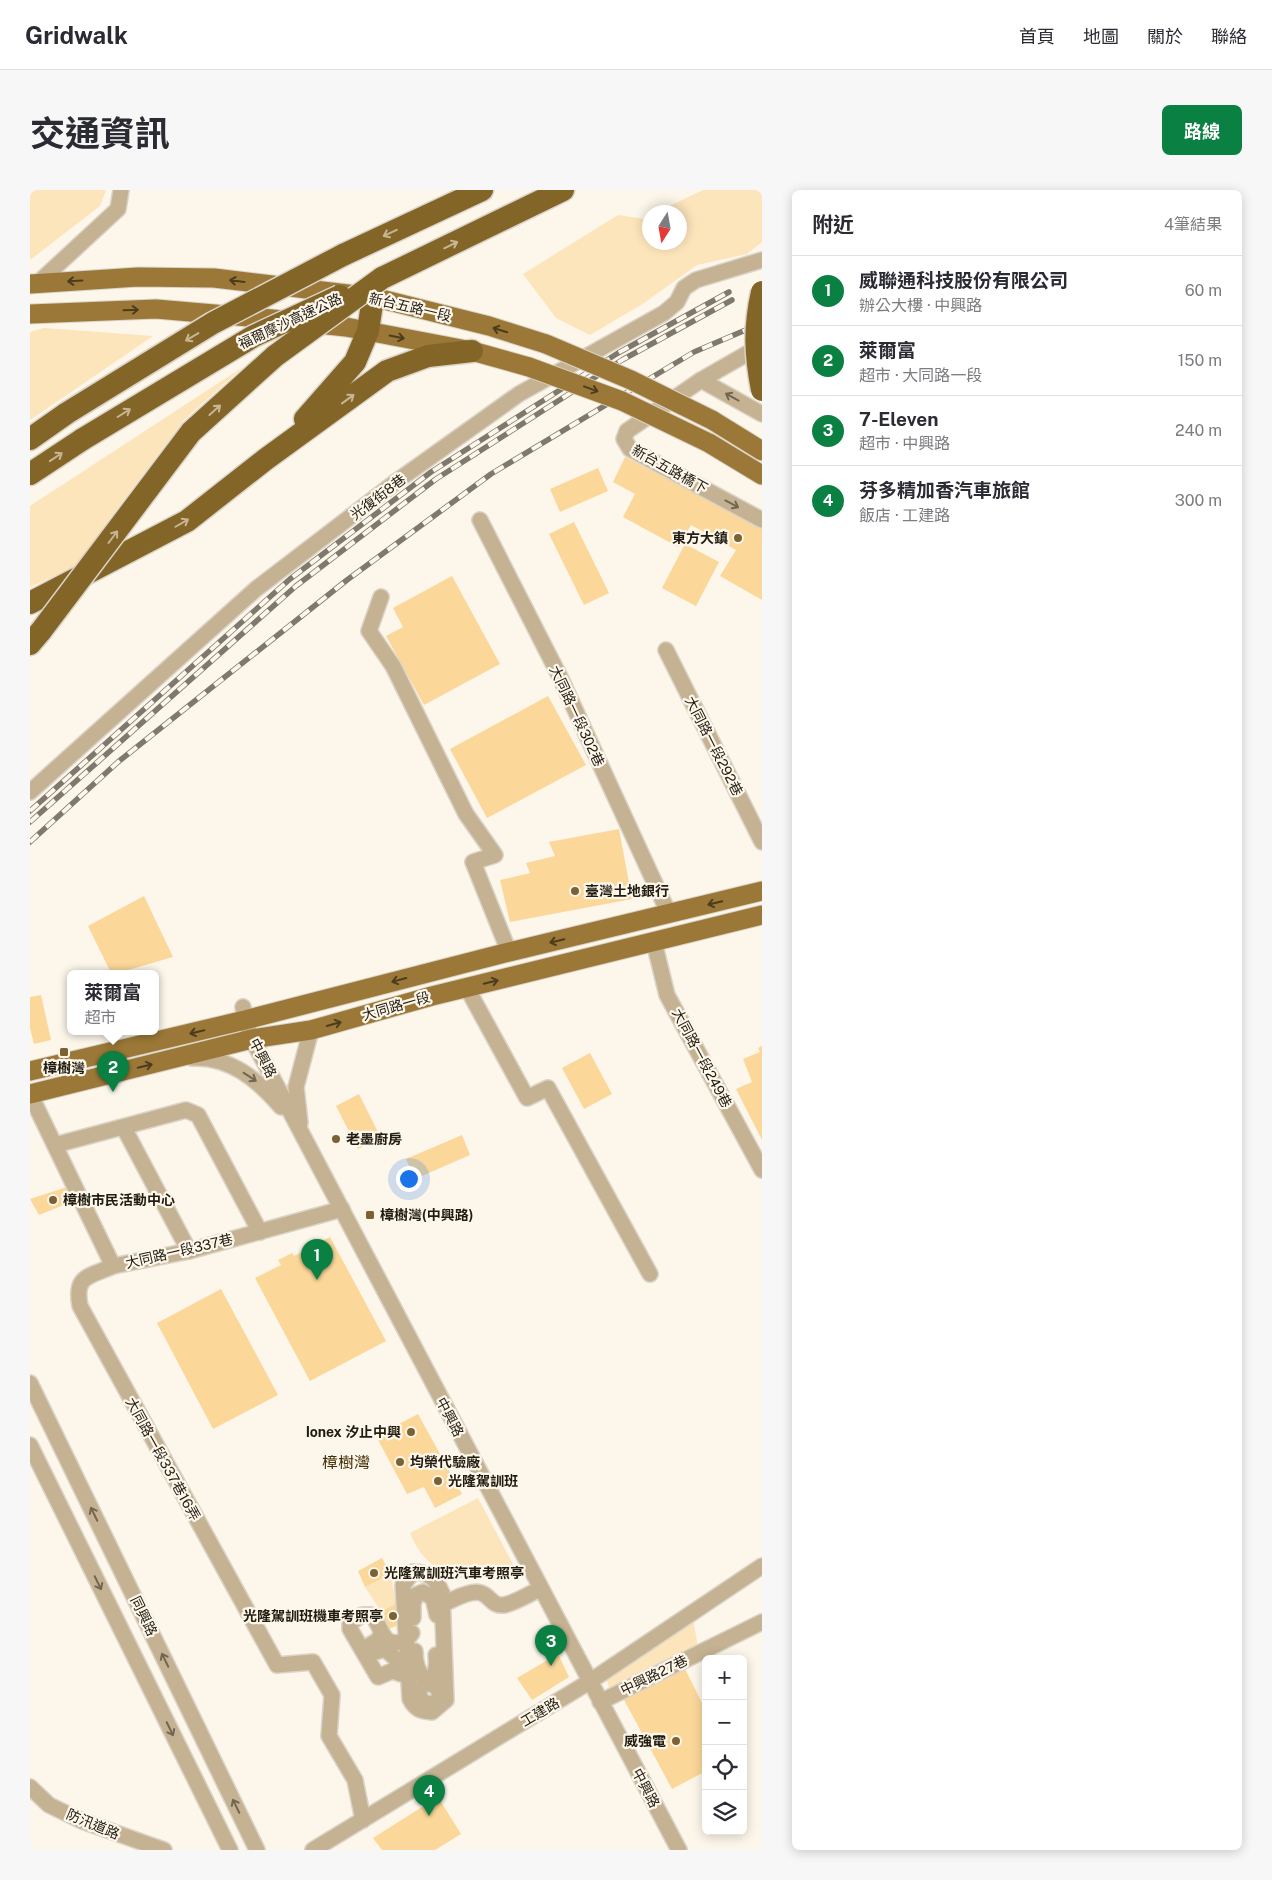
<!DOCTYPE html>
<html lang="zh-TW">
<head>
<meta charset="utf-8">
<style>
  :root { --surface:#fff; --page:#f7f7f7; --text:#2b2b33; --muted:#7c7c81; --line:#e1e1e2; --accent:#0b8043 }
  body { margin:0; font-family:"Public Sans","Noto Sans TC",sans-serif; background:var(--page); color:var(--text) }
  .controls { position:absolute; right:15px; bottom:15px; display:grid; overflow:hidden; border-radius:8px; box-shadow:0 2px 12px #0003 }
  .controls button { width:45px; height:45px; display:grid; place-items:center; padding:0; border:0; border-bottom:1px solid var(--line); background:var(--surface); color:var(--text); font:25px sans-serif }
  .compass { position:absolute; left:612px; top:15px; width:45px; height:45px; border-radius:50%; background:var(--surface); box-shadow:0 2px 12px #0003; rotate:191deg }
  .you { position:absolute; left:378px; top:988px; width:18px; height:18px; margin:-12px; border:4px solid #fff; border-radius:50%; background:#1a73e8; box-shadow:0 0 0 8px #1a73e833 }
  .badge { display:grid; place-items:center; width:32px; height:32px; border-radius:50%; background:var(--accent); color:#fff; font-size:16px; font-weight:700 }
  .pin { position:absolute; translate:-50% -41px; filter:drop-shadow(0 1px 2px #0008) }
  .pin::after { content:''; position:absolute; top:26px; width:18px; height:15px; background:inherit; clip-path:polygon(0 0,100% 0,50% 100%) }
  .popup { position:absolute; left:37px; top:780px; width:92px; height:65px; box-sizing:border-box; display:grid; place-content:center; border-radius:8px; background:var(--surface); filter:drop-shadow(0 1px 4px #0005); font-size:16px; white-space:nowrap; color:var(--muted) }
  .popup b { font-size:19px; color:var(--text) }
  .popup::after { content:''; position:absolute; left:50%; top:100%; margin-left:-10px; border:10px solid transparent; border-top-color:var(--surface) }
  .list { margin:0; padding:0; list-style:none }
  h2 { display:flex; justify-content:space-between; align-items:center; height:65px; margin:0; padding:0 20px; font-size:21px }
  h2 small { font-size:16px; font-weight:400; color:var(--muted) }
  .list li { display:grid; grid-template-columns:32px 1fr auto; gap:15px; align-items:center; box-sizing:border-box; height:70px; padding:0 20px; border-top:1px solid var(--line) }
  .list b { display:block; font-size:19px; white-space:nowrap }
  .list p { margin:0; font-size:16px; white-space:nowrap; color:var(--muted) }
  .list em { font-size:16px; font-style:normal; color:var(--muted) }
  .icon { flex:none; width:28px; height:28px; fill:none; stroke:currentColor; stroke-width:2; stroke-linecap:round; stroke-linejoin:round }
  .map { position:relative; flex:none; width:732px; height:1660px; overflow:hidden; border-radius:8px }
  header { display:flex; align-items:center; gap:30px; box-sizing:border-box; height:70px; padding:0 25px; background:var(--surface); border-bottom:1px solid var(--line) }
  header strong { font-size:24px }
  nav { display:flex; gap:28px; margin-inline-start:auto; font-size:18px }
  .intro { display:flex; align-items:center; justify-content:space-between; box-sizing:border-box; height:120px; padding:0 30px }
  h1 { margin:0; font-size:35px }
  .button { padding:12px 22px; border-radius:8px; background:var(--accent); color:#fff; font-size:18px; font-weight:700 }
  main { display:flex; gap:30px; padding:0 30px }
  aside { flex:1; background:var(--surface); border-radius:8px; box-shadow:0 2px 12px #0003 }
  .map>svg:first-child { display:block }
</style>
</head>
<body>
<header>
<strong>Gridwalk</strong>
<nav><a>首頁</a><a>地圖</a><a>關於</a><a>聯絡</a></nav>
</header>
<div class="intro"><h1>交通資訊</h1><a class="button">路線</a></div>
<main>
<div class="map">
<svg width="732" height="1660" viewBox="0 0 732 1660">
  <rect width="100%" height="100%" fill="#fdf6ea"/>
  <g fill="#fce4bb">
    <polygon points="0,0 76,0 70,16 0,70"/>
    <polygon points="673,0 732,0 732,52 717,64 667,75 614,113 560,145 526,128 493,84 588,25 614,29 619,26 620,52 650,52 650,22 627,22"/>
    <polygon points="14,138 123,146 0,230 0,142"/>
    <polygon points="213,177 154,230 77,332 53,374 0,397 0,316"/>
    <path d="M448 1308 485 1378C443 1400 398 1389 380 1343Z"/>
    <polygon points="361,1384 366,1414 351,1421 335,1397"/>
    <polygon points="662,1423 669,1463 581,1507 575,1481"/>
  </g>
  <g fill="#fbd79a">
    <polygon points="595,267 732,338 732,410 690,386 706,360 661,335 648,357 593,327 605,304 583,292"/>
    <polygon points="568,278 578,301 530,322 520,299"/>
    <polygon points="544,332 579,403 554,415 519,344"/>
    <polygon points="655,354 689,372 666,416 632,398"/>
    <polygon points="422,386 470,474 394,515 356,446 373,437 363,418"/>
    <polygon points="518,506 556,575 457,628 420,559"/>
    <polygon points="589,639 602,709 480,732 470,690 500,683 496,673 525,666 519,652"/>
    <polygon points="114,706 143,767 88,783 81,783 58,736"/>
    <polygon points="11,805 21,850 4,854 0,838 0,807"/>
    <polygon points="732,856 732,950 706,899 722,892 713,869 730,862 728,858"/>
    <polygon points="560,863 582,904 554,919 532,878"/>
    <polygon points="329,904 351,948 328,959 306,916"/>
    <polygon points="432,945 440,965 385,989 376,969"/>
    <polygon points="40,996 46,1010 9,1025 0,1009"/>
    <polygon points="300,1047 356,1151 280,1191 225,1088 251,1075 248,1070 262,1063 264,1066"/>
    <polygon points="191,1099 248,1205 183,1239 127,1133"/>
    <polygon points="388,1224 432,1304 405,1318 394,1297 377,1304 346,1246"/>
    <polygon points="352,1368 361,1384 335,1397 328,1381"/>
    <polygon points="366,1414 375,1432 359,1439 351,1421"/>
    <polygon points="528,1464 539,1487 502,1510 487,1488"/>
    <polygon points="654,1477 676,1521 676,1581 642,1599 593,1508"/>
    <polygon points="408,1607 431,1644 405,1660 352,1660 343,1648"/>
  </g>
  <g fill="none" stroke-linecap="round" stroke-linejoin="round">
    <g stroke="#dad3c7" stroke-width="18">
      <g id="minor">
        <polyline points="8,93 88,19 91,0"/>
        <polyline points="732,155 671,190 597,241 594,249 600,259 732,330"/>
        <polyline points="671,190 732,224"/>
        <polyline points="450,330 530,487 639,724"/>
        <polyline points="351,407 339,441 363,476 436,624 465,665 443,672 479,762"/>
        <polyline points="636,460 732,652"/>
        <polyline points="0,602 226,399 367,291 489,204 634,123 647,112 654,98 666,90 732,70"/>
        <polyline points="624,752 637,805 732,980"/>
        <polyline points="437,798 497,908 518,898 620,1084"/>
        <polyline points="213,817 215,830 222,849 649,1660"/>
        <path d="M162 868C200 866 228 890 251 917"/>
        <polyline points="0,904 83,1076 159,1061 312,1019"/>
        <polyline points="270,933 266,897 281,840"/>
        <polyline points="94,938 159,1061"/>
        <polyline points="25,955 156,920 168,925 230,1042"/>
        <path d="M83 1076C59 1087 44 1085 50 1116L247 1475 283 1472 302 1505 299 1546 325 1590 333 1630"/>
        <polyline points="0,1193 227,1660"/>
        <polyline points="0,1255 200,1660"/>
        <path d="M383 1382C399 1382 406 1389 412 1403L416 1510 402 1522C390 1521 385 1519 380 1509L373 1395Z"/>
        <path d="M408 1421C411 1414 418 1412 424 1409 463 1390 454 1417 474 1415 485 1413 499 1404 510 1399"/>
        <polyline points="383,1428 383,1414 386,1405 393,1402 403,1408 407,1425"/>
        <path d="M350 1446 348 1450 340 1455V1460L346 1462 355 1459 365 1468 372 1481 371 1484 362 1481 348 1487 320 1439V1433L332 1425H341C352 1434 351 1457 370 1452 375 1451 379 1448 382 1443"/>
        <path d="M385 1461C385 1472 388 1484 397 1491 402 1495 407 1496 410 1502L408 1510 404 1514 396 1513 391 1510C385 1495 396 1497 402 1488 407 1481 407 1473 406 1465"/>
        <polyline points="570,1512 732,1432"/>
        <polyline points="0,1597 19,1615 52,1631 134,1660"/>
        <polyline points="283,1660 559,1492 732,1376"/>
      </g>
    </g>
    <g stroke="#dad3c7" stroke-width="21">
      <g id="major">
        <polyline points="0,94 108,87 184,88 343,107 459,136 516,154"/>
        <polyline points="0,124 126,119 242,129 316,137 442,161 499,177"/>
        <polyline points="682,230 732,261"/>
        <polyline points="679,253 732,285"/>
        <polyline points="0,881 215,830 479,762 732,701"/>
        <polyline points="0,904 222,849 281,840 402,806 732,725"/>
      </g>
    </g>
    <g stroke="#dad3c7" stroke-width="25">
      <g id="highway">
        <polyline points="313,65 452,0"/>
        <polyline points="352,88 533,0"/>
        <polyline points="275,229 325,172 338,141 343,107"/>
        <polyline points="0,249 37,223"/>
        <polyline points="0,284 53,249"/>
        <polyline points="0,413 157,331 236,269 357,181 398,166 442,161"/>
        <polyline points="0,454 11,441"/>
      </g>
    </g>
    <use href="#minor" stroke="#c5b292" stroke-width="15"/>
    <use href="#major" stroke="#9b7837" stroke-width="19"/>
    <use href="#highway" stroke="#846528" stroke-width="22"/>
    <g stroke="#7f796d" stroke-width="5.5">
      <g id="rail">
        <polyline points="0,621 260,389 401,282 588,163 699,102"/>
        <polyline points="0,632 266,396 406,289 592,170 702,110"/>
        <polyline points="0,652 88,572 317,390 461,284 664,162 732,133"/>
      </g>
    </g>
    <use href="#rail" stroke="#fdf6ea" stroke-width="4" stroke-dasharray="11" stroke-linecap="butt"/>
    <g stroke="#dad3c7" stroke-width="21" stroke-linecap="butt">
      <g id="major-bridge">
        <polyline points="516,154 601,190 682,230"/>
        <polyline points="499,177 592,211 679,253"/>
      </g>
    </g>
    <g stroke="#dad3c7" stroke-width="25" stroke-linecap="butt">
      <g id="highway-bridge">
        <path d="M732 102C724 138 725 164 732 200"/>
        <polyline points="37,223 183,133 313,65"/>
        <polyline points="53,249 224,146 310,106"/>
        <polyline points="11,441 161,242 245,166 352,88"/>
      </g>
    </g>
    <use href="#major-bridge" stroke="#9b7837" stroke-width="19"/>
    <use href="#highway-bridge" stroke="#846528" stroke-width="22"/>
  </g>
  <defs><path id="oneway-shaft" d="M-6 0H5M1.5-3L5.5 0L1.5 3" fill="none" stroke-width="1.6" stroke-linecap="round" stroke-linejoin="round" transform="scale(1.25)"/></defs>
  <g stroke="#c7b593">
    <use href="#oneway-shaft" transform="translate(360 43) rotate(155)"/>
    <use href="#oneway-shaft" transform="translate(421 55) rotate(-26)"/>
    <use href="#oneway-shaft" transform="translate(162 147) rotate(149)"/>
    <use href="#oneway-shaft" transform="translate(318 209) rotate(-36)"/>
    <use href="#oneway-shaft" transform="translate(185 220) rotate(-42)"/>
    <use href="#oneway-shaft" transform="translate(94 223) rotate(-32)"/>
    <use href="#oneway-shaft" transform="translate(26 267) rotate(-34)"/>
    <use href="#oneway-shaft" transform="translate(152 333) rotate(-30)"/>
    <use href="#oneway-shaft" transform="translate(83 347) rotate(-53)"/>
  </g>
  <g stroke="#4c3c1e">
    <use href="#oneway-shaft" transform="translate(45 91) rotate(177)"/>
    <use href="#oneway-shaft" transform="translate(207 91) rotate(-173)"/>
    <use href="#oneway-shaft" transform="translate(101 120) rotate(-2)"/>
    <use href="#oneway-shaft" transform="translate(470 140) rotate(-163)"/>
    <use href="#oneway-shaft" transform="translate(367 147) rotate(11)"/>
    <use href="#oneway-shaft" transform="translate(561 199) rotate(20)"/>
    <use href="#oneway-shaft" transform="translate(685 713) rotate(166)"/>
    <use href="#oneway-shaft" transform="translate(527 751) rotate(167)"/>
    <use href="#oneway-shaft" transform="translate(369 790) rotate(165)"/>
    <use href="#oneway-shaft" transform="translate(461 792) rotate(-14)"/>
    <use href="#oneway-shaft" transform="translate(304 834) rotate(-16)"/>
    <use href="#oneway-shaft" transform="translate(167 842) rotate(167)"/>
    <use href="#oneway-shaft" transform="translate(115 876) rotate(-14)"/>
  </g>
  <g stroke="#736651">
    <use href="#oneway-shaft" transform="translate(702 207) rotate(-151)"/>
    <use href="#oneway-shaft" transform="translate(702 314) rotate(28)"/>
    <use href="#oneway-shaft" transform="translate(220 887) rotate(33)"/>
    <use href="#oneway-shaft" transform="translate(64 1324) rotate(-116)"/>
    <use href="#oneway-shaft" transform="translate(68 1393) rotate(64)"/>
    <use href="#oneway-shaft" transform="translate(135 1470) rotate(-116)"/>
    <use href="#oneway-shaft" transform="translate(140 1539) rotate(64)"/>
    <use href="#oneway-shaft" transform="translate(206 1616) rotate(-116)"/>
  </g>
  <g fill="#7c6233" stroke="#fdf6ea" stroke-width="2">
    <circle cx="708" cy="348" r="5"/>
    <circle cx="545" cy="701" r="5"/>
    <rect x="29" y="857" width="10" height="10" rx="2.5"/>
    <circle cx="306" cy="949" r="5"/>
    <circle cx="23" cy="1010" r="5"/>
    <rect x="335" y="1020" width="10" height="10" rx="2.5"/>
    <circle cx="381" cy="1242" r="5"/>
    <circle cx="370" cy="1272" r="5"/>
    <circle cx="408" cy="1291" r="5"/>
    <circle cx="344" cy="1383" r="5"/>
    <circle cx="363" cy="1426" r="5"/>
    <circle cx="646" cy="1551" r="5"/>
  </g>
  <g text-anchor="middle" stroke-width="4.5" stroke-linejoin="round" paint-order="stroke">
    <g font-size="14" fill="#211b10" stroke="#fdf6ea">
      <text transform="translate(380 117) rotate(13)" y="5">新台五路一段</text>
      <text transform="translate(260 131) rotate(-25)" y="5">福爾摩沙高速公路</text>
      <text transform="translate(640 279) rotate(29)" y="5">新台五路橋下</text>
      <text transform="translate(348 307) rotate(-37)" y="5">光復街8巷</text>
      <text transform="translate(547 526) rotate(65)" y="5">大同路一段302巷</text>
      <text transform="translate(684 556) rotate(63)" y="5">大同路一段292巷</text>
      <text transform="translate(366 816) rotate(-16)" y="5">大同路一段</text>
      <text transform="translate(233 868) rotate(63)" y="5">中興路</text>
      <text transform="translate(672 868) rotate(62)" y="5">大同路一段249巷</text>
      <text transform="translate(149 1061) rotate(-13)" y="5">大同路一段337巷</text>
      <text transform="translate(420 1227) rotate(62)" y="5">中興路</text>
      <text transform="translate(133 1269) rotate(61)" y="5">大同路一段337巷16弄</text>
      <text transform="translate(114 1426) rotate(64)" y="5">同興路</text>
      <text transform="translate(624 1485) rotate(-26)" y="5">中興路27巷</text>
      <text transform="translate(510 1522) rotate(-31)" y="5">工建路</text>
      <text transform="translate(616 1598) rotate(62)" y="5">中興路</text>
      <text transform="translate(63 1634) rotate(23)" y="5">防汛道路</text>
    </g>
    <g font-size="14" font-weight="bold" fill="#211b10" stroke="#fdf6ea" text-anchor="start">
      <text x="698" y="353" text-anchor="end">東方大鎮</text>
      <text x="555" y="706">臺灣土地銀行</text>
      <text x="34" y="883" text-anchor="middle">樟樹灣</text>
      <text x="316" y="954">老墨廚房</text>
      <text x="33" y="1015">樟樹市民活動中心</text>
      <text x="350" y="1030">樟樹灣(中興路)</text>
      <text x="371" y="1247" text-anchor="end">Ionex 汐止中興</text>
      <text x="380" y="1277">均榮代驗廠</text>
      <text x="418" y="1296">光隆駕訓班</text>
      <text x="354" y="1388">光隆駕訓班汽車考照亭</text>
      <text x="353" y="1431" text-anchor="end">光隆駕訓班機車考照亭</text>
      <text x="636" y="1556" text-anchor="end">威強電</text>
    </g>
    <g font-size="16" fill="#433008" stroke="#fdf6ea">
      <text x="316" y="1278">樟樹灣</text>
    </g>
  </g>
</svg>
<div class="controls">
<button>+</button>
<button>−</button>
<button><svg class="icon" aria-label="locate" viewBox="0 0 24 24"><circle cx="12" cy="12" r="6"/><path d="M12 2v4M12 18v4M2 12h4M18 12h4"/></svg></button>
<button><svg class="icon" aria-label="layers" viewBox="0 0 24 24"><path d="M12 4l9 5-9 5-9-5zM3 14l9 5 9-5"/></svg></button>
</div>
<svg class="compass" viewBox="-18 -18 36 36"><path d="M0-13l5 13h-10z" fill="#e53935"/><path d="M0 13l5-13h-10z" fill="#7c7c81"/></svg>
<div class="you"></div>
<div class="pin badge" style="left:287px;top:1090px">1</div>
<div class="pin badge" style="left:83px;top:902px">2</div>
<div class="popup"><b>萊爾富</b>超市</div>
<div class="pin badge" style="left:521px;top:1476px">3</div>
<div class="pin badge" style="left:399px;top:1626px">4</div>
</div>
<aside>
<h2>附近<small>4筆結果</small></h2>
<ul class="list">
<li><span class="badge">1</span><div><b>威聯通科技股份有限公司</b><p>辦公大樓 · 中興路</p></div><em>60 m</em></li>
<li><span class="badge">2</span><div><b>萊爾富</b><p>超市 · 大同路一段</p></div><em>150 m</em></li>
<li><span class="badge">3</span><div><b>7-Eleven</b><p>超市 · 中興路</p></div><em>240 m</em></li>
<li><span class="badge">4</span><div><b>芬多精加香汽車旅館</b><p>飯店 · 工建路</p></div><em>300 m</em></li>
</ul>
</aside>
</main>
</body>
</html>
